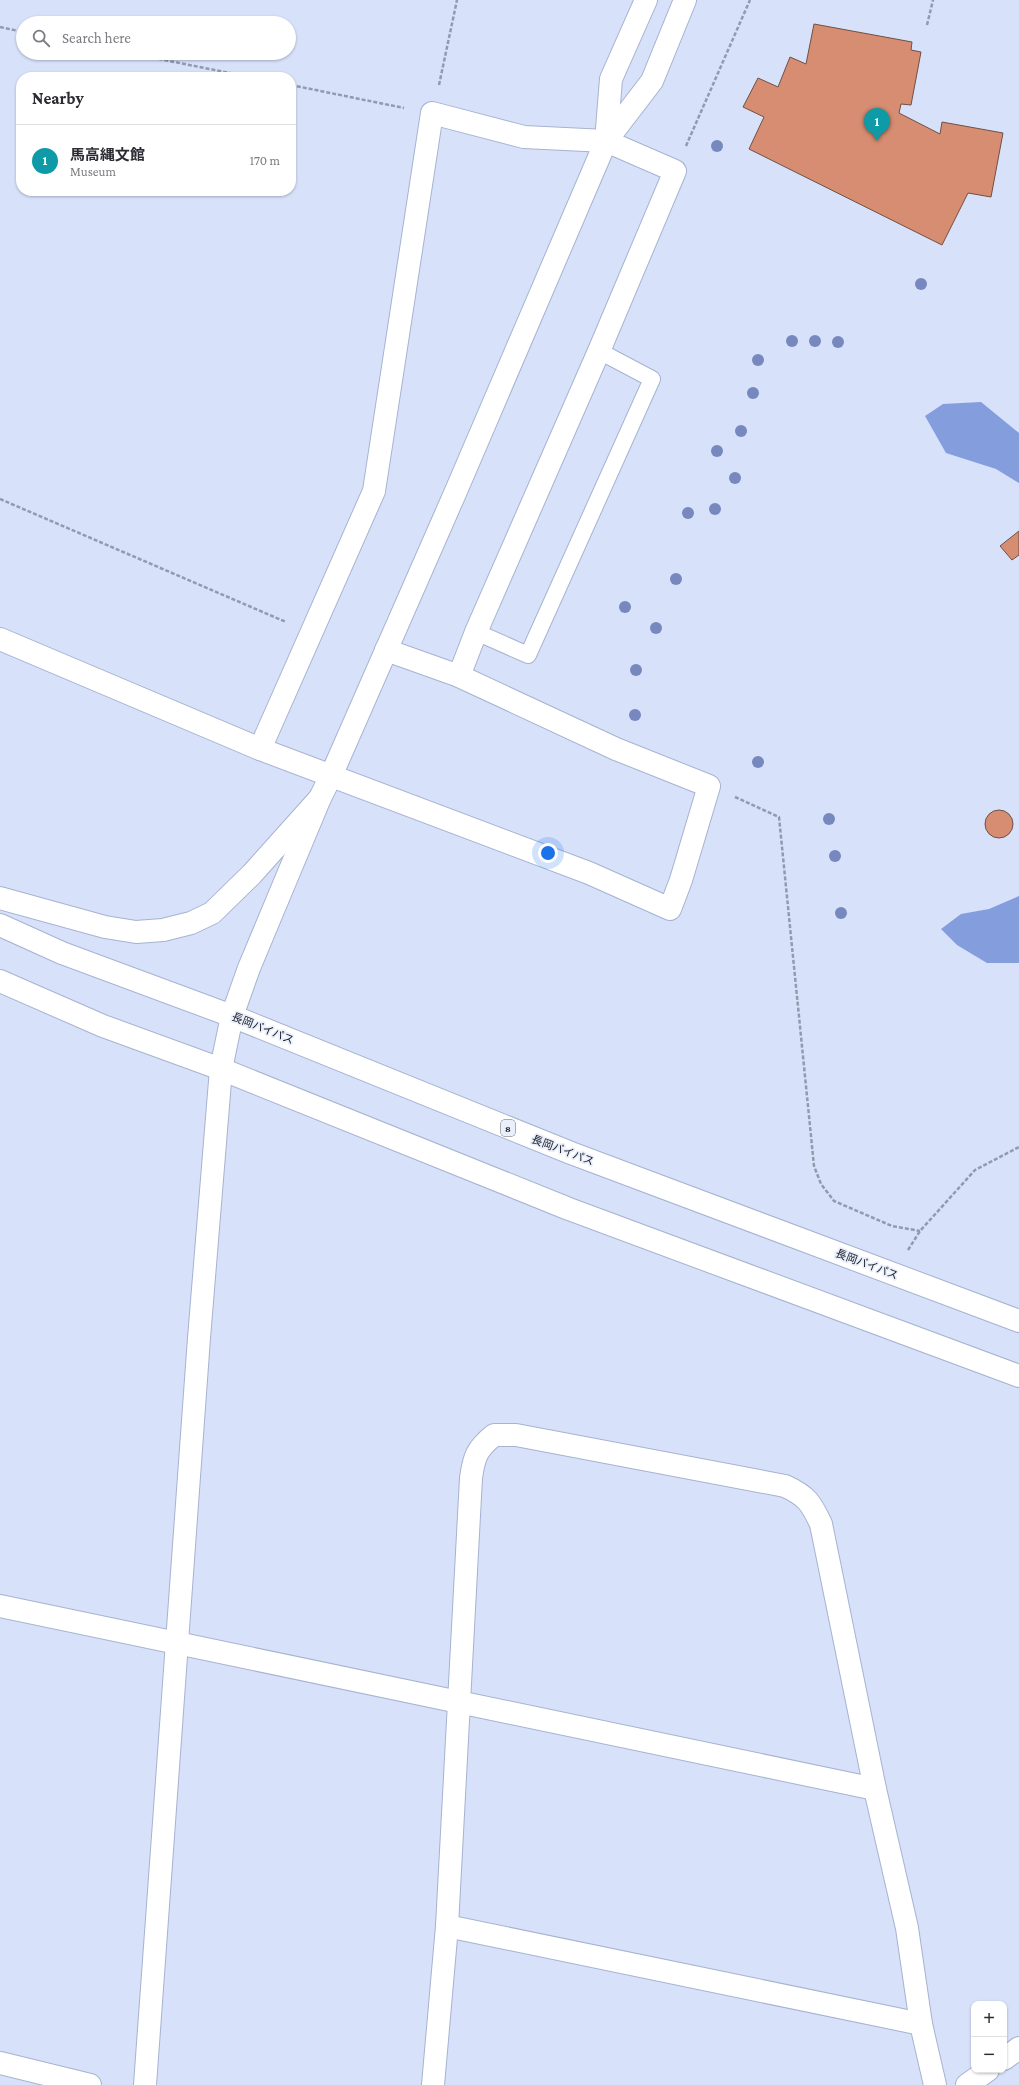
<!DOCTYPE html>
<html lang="en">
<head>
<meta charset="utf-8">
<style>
  :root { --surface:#fff; --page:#f7f7f7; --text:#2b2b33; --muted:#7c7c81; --line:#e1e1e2; --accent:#0f766e }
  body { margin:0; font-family:"Crimson Pro","Noto Sans JP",serif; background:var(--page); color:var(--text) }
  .controls { position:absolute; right:12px; bottom:12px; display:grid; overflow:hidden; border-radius:8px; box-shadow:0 1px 3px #0004 }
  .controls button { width:36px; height:36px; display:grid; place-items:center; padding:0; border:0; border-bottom:1px solid var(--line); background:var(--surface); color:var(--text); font:20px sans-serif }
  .you { position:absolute; left:548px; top:853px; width:14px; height:14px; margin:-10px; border:3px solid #fff; border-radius:50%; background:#1a73e8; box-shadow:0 0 0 6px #1a73e833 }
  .badge { display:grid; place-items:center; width:26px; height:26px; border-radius:50%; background:var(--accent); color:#fff; font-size:13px; font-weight:700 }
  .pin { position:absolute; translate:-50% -33px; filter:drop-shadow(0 1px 2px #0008) }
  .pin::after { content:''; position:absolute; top:21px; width:14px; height:12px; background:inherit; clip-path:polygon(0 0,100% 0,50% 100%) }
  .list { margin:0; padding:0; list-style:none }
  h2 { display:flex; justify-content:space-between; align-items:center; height:52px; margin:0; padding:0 16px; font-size:17px }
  h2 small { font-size:13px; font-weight:400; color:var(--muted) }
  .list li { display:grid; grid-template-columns:26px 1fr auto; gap:12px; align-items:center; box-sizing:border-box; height:72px; padding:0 16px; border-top:1px solid var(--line) }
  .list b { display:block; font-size:15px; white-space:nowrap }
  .list p { margin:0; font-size:13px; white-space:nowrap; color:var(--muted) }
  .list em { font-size:13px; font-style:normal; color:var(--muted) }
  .icon { flex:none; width:22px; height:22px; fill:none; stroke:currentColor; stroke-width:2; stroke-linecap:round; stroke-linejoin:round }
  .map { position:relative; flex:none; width:1019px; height:2085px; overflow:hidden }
  .search { position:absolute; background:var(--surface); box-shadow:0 1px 3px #0004; left:16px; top:16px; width:280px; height:44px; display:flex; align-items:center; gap:10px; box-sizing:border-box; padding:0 14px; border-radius:22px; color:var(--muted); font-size:15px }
  .panel { position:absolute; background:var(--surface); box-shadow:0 1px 3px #0004; left:16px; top:72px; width:280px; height:124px; border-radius:16px }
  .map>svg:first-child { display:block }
</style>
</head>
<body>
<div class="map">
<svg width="1019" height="2085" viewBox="0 0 1019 2085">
  <rect width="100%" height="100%" fill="#d7e1fa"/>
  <g fill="#839ddd">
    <polygon points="981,402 1019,433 1019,483 996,469 946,453 925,416 943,404"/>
    <polygon points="1019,896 1019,963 987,963 957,945 941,929 961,914 989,909"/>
  </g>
  <g fill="#d78d71" stroke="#6f5045">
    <polygon points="814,24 912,42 911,50 921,52 911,105 901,104 899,113 940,134 942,122 1003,133 991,197 968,193 942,245 749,149 764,117 743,107 758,78 778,87 790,57 806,64"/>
    <polygon points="1019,531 1019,555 1012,560 1000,546"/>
    <circle cx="999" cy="824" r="14"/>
  </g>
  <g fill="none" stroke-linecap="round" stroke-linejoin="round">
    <g stroke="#a6b3d0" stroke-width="18">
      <polyline id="lane" points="476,632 528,655 652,379 599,351"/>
    </g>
    <g stroke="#a6b3d0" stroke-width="24">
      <g id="street">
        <polyline points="0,639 260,749 589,873 670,909 681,880 709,786 616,749 459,676"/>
        <polyline points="260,749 374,491 432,113 524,137 606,141 675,171 599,351 476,632 459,676 386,650"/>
        <polyline points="0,1606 875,1789"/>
        <polyline points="447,1926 921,2024"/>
        <polyline points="1004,2059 1019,2048"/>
        <polyline points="0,2063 90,2085"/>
        <polyline points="145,2085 199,1338 221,1069 232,1016 249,968 320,798 331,776 456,491 606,141"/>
        <path d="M433 2085 447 1926 471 1478C474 1456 477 1449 494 1435H516L785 1486C807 1496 811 1503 821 1524L875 1789 907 1928 921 2024 935 2085"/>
        <polyline points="967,2085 988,2070"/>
      </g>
    </g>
    <g stroke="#a6b3d0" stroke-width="24">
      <g id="secondary">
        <polyline points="606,141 652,81 685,0"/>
        <polyline points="606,141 611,79 646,0"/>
      </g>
    </g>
    <g stroke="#a6b3d0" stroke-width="24">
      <g id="highway">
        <polyline points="0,898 105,927 136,932 163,930 191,923 212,913 252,874 320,798"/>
        <polyline points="0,925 62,953 232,1016 571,1153 1019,1321"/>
        <polyline points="0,981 103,1026 221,1069 569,1209 1019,1376"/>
      </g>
    </g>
    <g stroke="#929aad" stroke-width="2.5" stroke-dasharray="4 2" stroke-linecap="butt">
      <polyline points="927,25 933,0"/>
      <polyline points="0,27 23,32"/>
      <polyline points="129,53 250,77"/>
      <polyline points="291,85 404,108"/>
      <polyline points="439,85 457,0"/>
      <polyline points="686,146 750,0"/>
      <polyline points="0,499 286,622"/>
      <polyline points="735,797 779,817 814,1166 821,1184 834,1201 892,1226 920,1231"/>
      <polyline points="908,1250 920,1231 975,1170 1019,1147"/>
    </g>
    <use href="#lane" stroke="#fff" stroke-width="16"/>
    <use href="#street" stroke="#fff" stroke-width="22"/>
    <use href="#secondary" stroke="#fff" stroke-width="22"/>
    <use href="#highway" stroke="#fff" stroke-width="22"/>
  </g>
  <g fill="#7688bd">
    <circle cx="717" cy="146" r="6"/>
    <circle cx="921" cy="284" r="6"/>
    <circle cx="792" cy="341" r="6"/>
    <circle cx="815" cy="341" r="6"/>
    <circle cx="838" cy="342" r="6"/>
    <circle cx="758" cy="360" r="6"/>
    <circle cx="753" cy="393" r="6"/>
    <circle cx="741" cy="431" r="6"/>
    <circle cx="717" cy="451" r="6"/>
    <circle cx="735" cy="478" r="6"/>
    <circle cx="715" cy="509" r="6"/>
    <circle cx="688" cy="513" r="6"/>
    <circle cx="676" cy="579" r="6"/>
    <circle cx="625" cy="607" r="6"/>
    <circle cx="656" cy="628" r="6"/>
    <circle cx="636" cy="670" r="6"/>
    <circle cx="635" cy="715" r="6"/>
    <circle cx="758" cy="762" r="6"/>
    <circle cx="829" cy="819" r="6"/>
    <circle cx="835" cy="856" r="6"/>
    <circle cx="841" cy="913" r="6"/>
  </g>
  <g text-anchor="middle" stroke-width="3.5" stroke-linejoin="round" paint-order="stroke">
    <rect fill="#e9effb" stroke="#575b67" stroke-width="1" x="501" y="1120" width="14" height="16" rx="3"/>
    <g font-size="10" font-weight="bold" fill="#181c27">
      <text x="508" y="1132">8</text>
    </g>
    <g font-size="11" fill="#181c27" stroke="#e9effb">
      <text transform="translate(263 1028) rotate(22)" y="4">長岡バイパス</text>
      <text transform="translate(563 1150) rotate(21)" y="4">長岡バイパス</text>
      <text transform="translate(867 1264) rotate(21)" y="4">長岡バイパス</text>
    </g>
  </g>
</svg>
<div class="controls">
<button>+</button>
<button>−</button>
</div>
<div class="you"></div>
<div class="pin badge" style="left:877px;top:141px;background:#0f9aa8">1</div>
<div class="search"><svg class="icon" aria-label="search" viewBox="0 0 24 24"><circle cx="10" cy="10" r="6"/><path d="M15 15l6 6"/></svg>Search here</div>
<section class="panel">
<h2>Nearby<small></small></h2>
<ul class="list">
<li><span class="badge" style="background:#0f9aa8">1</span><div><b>馬高縄文館</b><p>Museum</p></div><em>170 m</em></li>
</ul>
</section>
</div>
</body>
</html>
